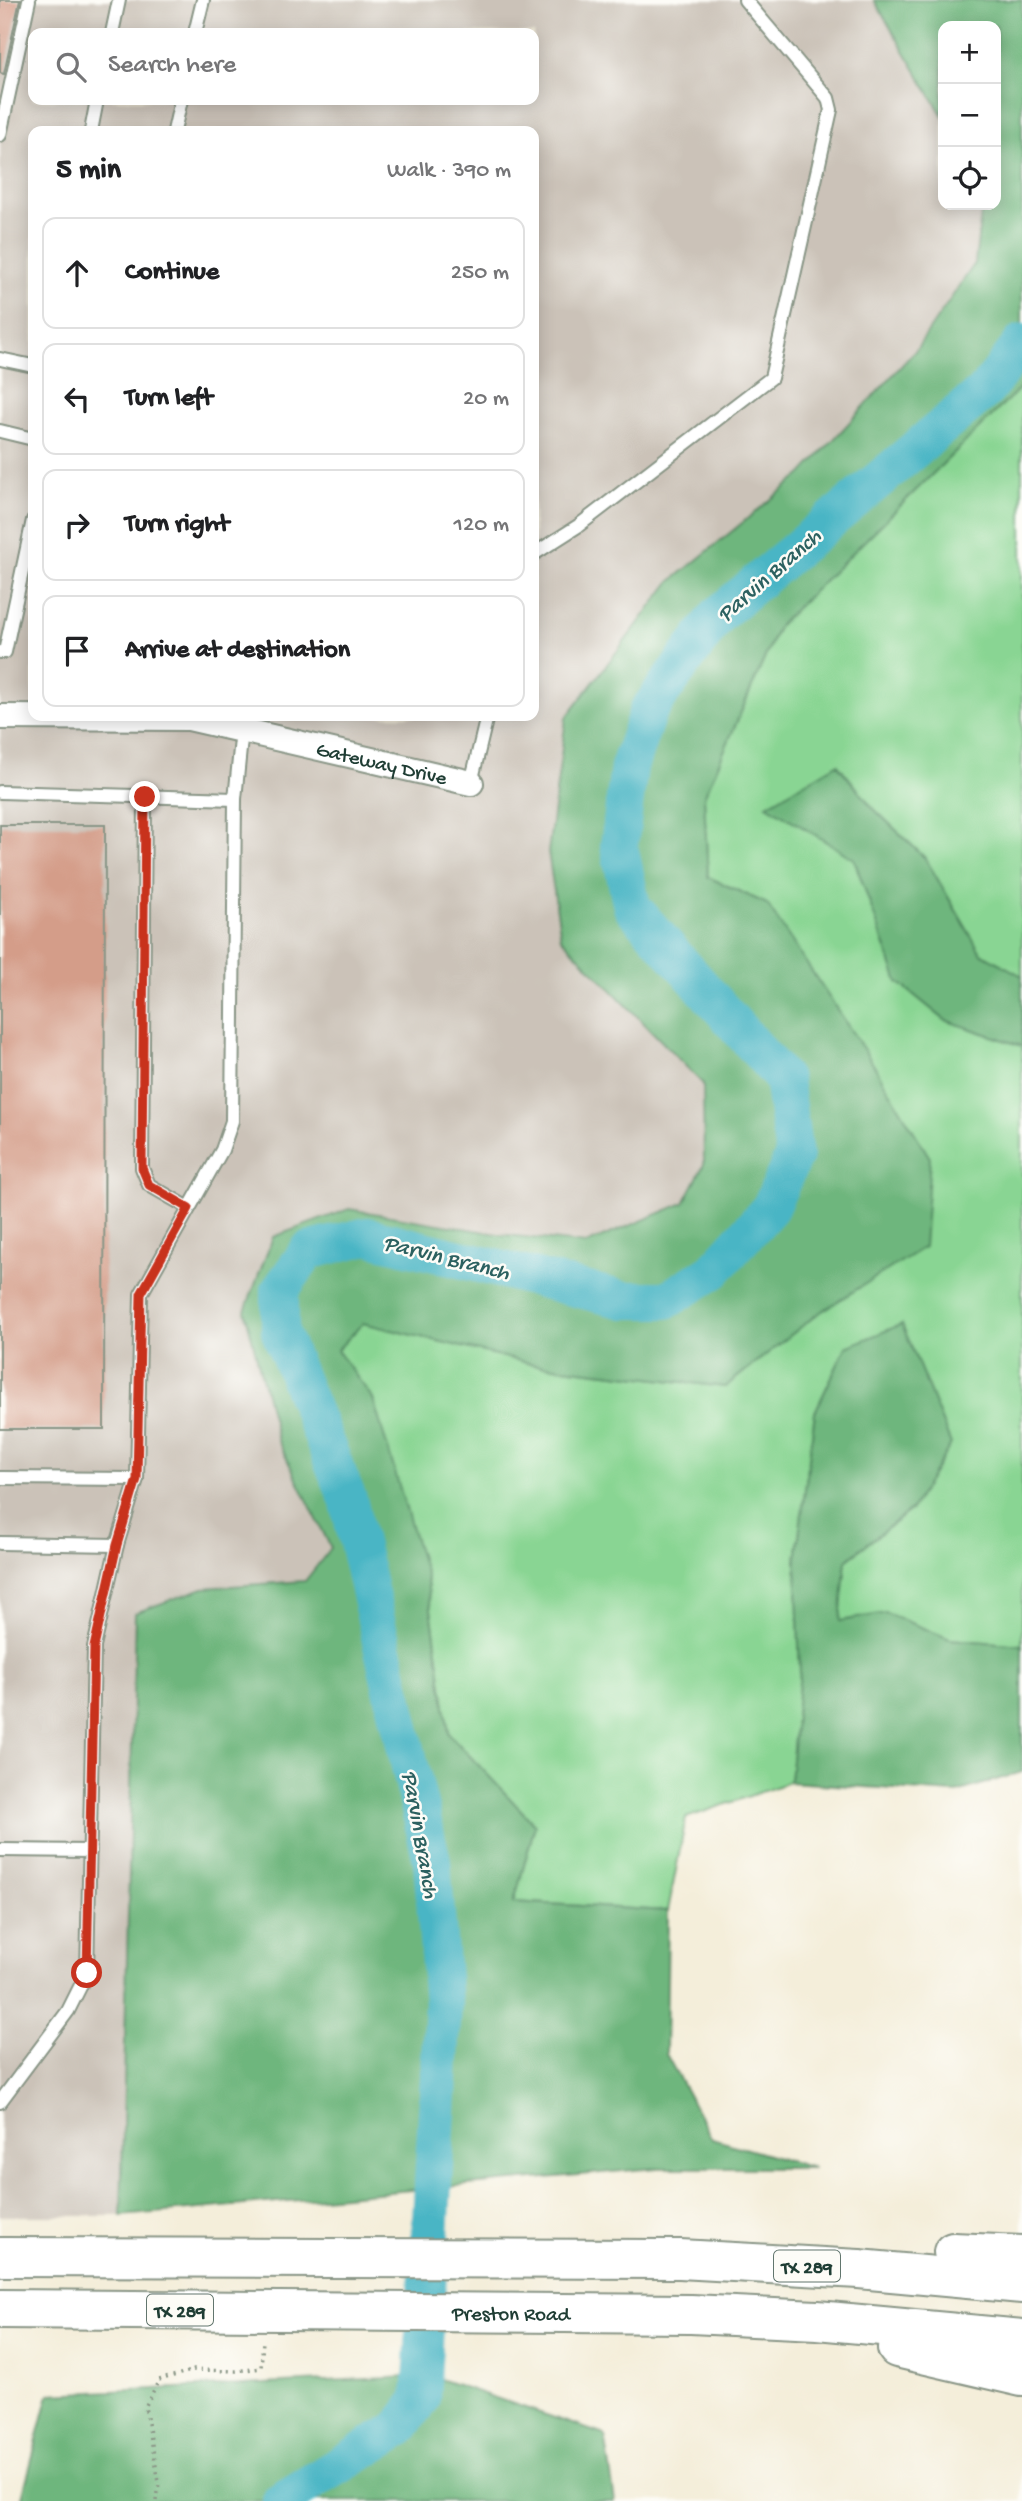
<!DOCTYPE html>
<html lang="en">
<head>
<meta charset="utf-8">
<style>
  :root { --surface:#fff; --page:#f6f6f6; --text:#202124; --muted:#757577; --line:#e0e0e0 }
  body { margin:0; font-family:"Gochi Hand",sans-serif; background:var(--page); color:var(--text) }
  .controls { position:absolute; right:21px; top:21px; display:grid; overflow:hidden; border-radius:14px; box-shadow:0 4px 18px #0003 }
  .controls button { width:63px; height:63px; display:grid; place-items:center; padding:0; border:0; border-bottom:2px solid var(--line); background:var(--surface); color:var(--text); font:35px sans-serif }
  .stop { position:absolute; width:21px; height:21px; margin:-16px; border:5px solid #c8321e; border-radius:50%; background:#fff }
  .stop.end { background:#c8321e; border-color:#fff; box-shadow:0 2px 7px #0008 }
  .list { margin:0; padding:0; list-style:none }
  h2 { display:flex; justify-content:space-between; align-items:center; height:91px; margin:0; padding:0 28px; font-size:30px }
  h2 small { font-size:23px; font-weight:400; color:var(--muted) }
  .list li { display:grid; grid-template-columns:46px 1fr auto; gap:21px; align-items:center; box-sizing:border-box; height:112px; margin:0 14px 14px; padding:0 14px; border:2px solid var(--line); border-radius:14px }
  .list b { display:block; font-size:26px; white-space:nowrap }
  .list em { font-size:23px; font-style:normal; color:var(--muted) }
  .icon { flex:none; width:38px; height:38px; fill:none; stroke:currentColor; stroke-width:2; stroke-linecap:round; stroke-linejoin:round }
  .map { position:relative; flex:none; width:1022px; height:2501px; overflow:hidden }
  .search { position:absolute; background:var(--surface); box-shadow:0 4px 18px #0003; left:28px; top:28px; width:511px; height:77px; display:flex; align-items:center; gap:18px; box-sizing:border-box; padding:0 24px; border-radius:14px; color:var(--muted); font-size:26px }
  .panel { position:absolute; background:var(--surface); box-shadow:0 4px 18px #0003; left:28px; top:126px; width:511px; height:595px; border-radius:14px }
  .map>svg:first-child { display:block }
</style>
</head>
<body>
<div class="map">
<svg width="1022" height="2501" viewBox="0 0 1022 2501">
  <rect width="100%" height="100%" fill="#fdfcf7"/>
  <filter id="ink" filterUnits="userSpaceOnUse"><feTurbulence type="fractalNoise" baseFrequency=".0143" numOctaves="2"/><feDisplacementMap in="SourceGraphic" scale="14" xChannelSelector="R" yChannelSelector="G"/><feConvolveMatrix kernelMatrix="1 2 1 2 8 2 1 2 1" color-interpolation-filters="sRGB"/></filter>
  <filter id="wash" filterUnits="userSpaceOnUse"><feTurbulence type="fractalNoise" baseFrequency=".00686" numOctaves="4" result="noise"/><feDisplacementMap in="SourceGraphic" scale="28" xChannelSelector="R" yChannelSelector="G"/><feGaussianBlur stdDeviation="1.57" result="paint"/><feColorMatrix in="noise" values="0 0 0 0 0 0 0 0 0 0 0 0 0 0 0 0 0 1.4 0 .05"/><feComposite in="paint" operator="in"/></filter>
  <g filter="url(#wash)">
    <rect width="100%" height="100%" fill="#f4eeda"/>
    <path fill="#cbc2b8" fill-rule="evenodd" d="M0 0H874L943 116V205H982L975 263 915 351 802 474 561 938 703 1084 704 1164 684 1203 586 1244 498 1234 278 1441 331 1548 305 1581 203 1588 135 1614 121 2216H0ZM33 33H534V100H33ZM33 131H534V716H33Z"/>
    <polygon fill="#89d593" stroke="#548964" stroke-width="2" points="1022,386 1022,976 981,953 925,858 872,807 838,764 768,805 854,859 898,982 945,1020 1022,1046 1022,1645 950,1639 886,1613 839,1622 846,1560 912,1509 846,1347 815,1412 796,1560 800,1672 790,1782 686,1818 668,1911 514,1902 535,1825 449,1734 426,1575 337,1350 363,1323 537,1365 725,1387 816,1315 767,904 708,877 704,797 779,625"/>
    <g fill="#6eb67d" stroke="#467a58" stroke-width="2">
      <polygon points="874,0 1022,0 1022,386 779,625 704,797 708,877 767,904 870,1059 930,1158 924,1247 816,1315 725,1387 537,1365 363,1323 337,1350 373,1399 426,1575 449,1734 535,1825 514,1902 668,1911 666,2054 712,2139 813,2168 657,2168 121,2216 135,1613 203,1588 305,1581 331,1548 278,1441 245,1311 273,1237 349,1209 498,1234 586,1244 684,1203 704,1164 703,1084 561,938 548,852 566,718 670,582 802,474 915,351 975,263 982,205 996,205 996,26 943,26 943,116"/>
      <polygon points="837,764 872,807 925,858 981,953 1022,976 1022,1046 945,1020 898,982 854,859 767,805"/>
      <polygon points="902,1324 951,1444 912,1509 846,1560 840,1621 886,1613 950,1639 1022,1645 1022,1772 954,1793 790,1782 800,1672 796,1560 815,1412 846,1347"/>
      <polygon points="431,2376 605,2435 615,2501 21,2501 49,2394"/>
    </g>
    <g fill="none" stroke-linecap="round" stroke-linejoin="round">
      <polyline stroke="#49b5c5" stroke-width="38" points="281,2501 399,2429 421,2399 443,2004 432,1861 348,1499 280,1332 280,1290 308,1251 367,1236 624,1300 667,1300 713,1271 770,1208 794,1155 783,1079 632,907 619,846 629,767 648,711 718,615 987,389 1022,343"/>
    </g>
    <g id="blocks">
      <g fill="#d49d89">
        <polygon points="0,0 20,0 4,74 0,73"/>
        <polygon points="0,825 105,825 104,1429 0,1429"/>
      </g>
    </g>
  </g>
  <g filter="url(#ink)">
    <use href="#blocks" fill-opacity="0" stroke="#8a9687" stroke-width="2"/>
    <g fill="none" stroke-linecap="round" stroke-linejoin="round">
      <g stroke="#8a9687" stroke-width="16">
        <g id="lane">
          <polyline points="112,33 119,0"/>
          <polyline points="195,33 203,0"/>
          <polyline points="91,131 97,100"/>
          <polyline points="174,131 181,100"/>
          <polyline points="0,135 29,0"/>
          <polyline points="0,359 33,366"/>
          <polyline points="0,431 33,439"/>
          <polyline points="534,554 578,526 771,378 831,110 828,98 745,0"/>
          <polyline points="0,652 5,652 33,520"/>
          <polyline points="471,783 487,716"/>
          <polyline points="0,792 235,799"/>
          <polyline points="145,797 142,1168 149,1185 189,1208"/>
          <polyline points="0,1478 137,1479"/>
          <polyline points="0,1543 117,1545 137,1479 141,1294 222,1150 232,1121 235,799 242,729"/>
          <polyline points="0,1850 90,1851"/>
          <polyline points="0,2102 68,2011 87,1973 94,1647 117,1545"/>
        </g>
      </g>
      <g stroke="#8a9687" stroke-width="28">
        <g id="street">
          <path id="s1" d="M0 717 189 718 471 783"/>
        </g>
      </g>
      <g stroke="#8a9687" stroke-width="42">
        <g id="primary">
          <polyline points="953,2252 1022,2255"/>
          <polyline points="0,2257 680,2259 859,2269 1022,2284"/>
          <path id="s2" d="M0 2309 691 2314 817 2320 1022 2339"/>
          <polyline points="897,2348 1022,2377"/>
        </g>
      </g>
      <polyline stroke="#8a9687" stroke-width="3.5" stroke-dasharray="2 5" stroke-linecap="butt" points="157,2501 159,2482 145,2407 159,2380 194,2370 236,2371 261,2368 263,2341"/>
      <use href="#lane" stroke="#fff" stroke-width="12"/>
      <use href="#street" stroke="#fff" stroke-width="24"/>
      <use href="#primary" stroke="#fff" stroke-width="38"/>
    </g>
  </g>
  <g fill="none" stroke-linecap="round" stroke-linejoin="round" filter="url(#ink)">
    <polyline stroke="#c8321e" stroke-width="9" points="87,1973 94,1647 117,1545 137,1479 141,1294 189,1208 149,1185 142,1168 145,797"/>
  </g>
  <g text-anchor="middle" stroke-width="5" stroke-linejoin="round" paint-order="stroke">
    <g fill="#fdfcf7" stroke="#62766e" stroke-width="2">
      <rect x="774" y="2250.5" width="66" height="31" rx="5"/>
      <rect x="147" y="2294.5" width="66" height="31" rx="5"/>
    </g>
    <g font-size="19" font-weight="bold" fill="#1f3d34">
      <text x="807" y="2273">TX 289</text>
      <text x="180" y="2317">TX 289</text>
    </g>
    <g font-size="21" fill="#1f3d34" stroke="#fdfcf7">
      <text dy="7" stroke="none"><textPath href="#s1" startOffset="387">Gateway Drive</textPath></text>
      <text dy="7" stroke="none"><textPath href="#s2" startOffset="511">Preston Road</textPath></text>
    </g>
    <g font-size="23" font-style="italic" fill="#2c6160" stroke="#fdfcf7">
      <text transform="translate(768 574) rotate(-41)" y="8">Parvin Branch</text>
      <text transform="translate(447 1256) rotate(14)" y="8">Parvin Branch</text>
      <text transform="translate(422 1834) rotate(80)" y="8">Parvin Branch</text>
    </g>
  </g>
</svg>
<div class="controls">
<button>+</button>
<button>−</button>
<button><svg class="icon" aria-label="locate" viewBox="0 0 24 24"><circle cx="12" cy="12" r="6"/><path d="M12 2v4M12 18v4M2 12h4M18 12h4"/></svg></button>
</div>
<div class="stop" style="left:87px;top:1973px"></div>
<div class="stop end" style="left:145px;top:797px"></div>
<div class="search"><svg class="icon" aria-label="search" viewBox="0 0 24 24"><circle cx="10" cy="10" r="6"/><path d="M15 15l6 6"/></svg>Search here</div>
<section class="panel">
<h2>5 min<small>Walk · 390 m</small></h2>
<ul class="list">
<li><svg class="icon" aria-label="ahead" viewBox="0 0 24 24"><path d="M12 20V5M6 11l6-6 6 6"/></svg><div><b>Continue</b></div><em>250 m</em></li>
<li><svg class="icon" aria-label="left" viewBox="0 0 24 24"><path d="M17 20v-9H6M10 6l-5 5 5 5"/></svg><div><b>Turn left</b></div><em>20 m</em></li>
<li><svg class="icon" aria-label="right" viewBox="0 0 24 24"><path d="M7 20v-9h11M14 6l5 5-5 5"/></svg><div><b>Turn right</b></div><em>120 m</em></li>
<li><svg class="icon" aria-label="arrive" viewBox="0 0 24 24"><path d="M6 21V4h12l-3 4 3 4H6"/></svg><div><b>Arrive at destination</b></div></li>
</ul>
</section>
</div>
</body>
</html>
